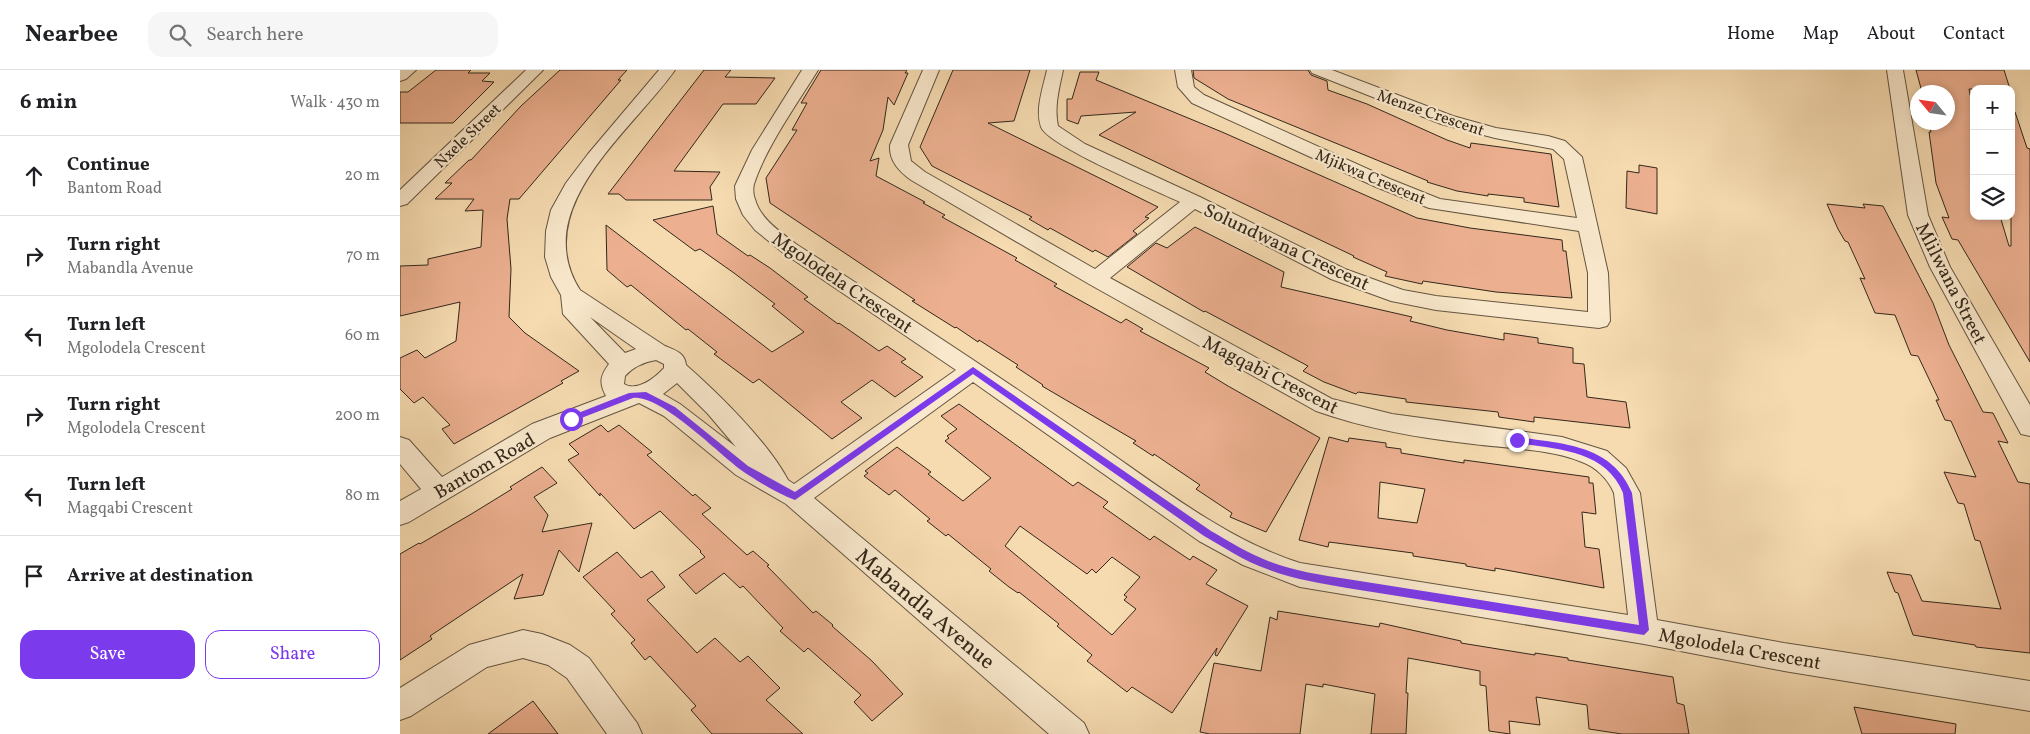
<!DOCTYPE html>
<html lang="en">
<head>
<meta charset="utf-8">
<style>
  :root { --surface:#fff; --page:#f6f6f6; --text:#202124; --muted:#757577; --line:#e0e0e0; --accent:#7c3aed }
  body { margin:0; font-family:Vollkorn,serif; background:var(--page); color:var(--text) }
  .controls { position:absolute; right:15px; top:15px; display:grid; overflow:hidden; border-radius:10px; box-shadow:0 2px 8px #0003 }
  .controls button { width:45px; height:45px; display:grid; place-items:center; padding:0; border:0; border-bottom:1px solid var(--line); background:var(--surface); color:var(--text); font:25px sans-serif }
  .compass { position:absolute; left:1510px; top:15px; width:45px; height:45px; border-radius:50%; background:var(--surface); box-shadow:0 2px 8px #0003; rotate:299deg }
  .stop { position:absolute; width:15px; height:15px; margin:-11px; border:4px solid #7c3aed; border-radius:50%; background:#fff }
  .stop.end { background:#7c3aed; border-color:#fff; box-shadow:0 1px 5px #0008 }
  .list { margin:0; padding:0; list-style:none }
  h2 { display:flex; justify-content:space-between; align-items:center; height:65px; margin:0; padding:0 20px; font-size:21px }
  h2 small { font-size:16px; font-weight:400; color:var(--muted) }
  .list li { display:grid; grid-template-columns:32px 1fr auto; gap:15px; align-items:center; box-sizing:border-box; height:80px; padding:0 20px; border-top:1px solid var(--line) }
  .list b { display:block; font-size:19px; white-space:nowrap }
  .list p { margin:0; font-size:16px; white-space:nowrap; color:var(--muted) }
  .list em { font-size:16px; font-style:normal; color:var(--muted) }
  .actions { display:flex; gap:10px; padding:15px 20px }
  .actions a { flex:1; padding:11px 0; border:1px solid var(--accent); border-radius:15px; text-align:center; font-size:18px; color:var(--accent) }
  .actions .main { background:var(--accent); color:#fff }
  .icon { flex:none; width:28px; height:28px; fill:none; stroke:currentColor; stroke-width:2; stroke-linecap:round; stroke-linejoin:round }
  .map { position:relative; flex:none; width:1630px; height:664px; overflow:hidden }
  header { display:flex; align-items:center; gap:30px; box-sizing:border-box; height:70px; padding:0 25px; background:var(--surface); border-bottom:1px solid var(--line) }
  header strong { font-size:24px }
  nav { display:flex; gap:28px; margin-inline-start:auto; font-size:18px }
  .search { width:350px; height:45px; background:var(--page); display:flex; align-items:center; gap:12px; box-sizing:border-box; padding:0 18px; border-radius:15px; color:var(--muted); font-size:19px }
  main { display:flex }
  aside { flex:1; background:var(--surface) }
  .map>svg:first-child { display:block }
</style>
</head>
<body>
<header>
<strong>Nearbee</strong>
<div class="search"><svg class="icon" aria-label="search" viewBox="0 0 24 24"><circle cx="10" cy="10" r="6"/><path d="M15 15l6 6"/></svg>Search here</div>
<nav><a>Home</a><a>Map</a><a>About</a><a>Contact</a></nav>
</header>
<main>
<aside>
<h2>6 min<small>Walk · 430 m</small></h2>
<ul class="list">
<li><svg class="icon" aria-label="ahead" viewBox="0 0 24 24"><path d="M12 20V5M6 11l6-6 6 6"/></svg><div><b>Continue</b><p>Bantom Road</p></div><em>20 m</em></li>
<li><svg class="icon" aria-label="right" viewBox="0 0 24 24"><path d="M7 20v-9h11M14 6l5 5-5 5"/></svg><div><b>Turn right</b><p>Mabandla Avenue</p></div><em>70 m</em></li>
<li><svg class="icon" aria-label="left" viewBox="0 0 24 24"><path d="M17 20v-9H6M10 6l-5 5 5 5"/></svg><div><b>Turn left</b><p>Mgolodela Crescent</p></div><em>60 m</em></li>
<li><svg class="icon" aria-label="right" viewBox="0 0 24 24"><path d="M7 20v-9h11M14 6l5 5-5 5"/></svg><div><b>Turn right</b><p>Mgolodela Crescent</p></div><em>200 m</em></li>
<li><svg class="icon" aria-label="left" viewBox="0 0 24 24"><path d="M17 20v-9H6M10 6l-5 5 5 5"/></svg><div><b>Turn left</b><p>Magqabi Crescent</p></div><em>80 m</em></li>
<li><svg class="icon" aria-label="arrive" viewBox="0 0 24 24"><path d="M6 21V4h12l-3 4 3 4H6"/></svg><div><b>Arrive at destination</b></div></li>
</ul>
<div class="actions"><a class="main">Save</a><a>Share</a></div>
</aside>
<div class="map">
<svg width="1630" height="664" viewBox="0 0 1630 664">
  <rect width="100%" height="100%" fill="#f6dbb1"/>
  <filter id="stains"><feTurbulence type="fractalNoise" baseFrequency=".004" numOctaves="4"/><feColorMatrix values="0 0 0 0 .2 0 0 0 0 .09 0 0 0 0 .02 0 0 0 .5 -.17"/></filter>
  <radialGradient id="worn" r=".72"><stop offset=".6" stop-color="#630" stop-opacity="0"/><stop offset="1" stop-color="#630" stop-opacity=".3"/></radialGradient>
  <g fill="#ecb090" stroke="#33281a" fill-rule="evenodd">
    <polygon points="36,0 71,0 68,3 90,3 82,11 94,12 53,53 0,53 0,22 8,22"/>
    <polygon points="160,0 227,0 218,10 221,10 119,129 110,129 107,149 111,199 109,247 125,263 179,301 161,311 163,313 54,374 42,359 50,355 23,327 14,333 0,319 0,288 17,280 25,288 56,271 60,232 0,246 0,196 28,195 28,189 81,177 83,140 65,141 74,129 35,129 52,113 45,113 69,90 71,90 121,36"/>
    <polygon points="304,0 331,0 325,7 375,8 356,34 323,34 274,101 320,102 310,117 312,130 226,130 219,124 208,124"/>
    <polygon points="421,0 507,0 505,3 508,3 494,35 488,27 483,60 470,91 479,88 476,106 525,132 523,133 545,145 542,147 617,188 615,190 657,214 654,216 721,253 726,249 743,259 740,261 809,298 805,302 828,316 920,368 866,462 830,447 832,443 796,419 800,415 754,384 753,386 733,373 736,371 642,316 643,315 616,297 618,295 579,270 578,272 556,257 555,258 512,231 515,230 370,133 366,108 397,60 392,60 407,33 401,33"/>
    <polygon points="553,0 630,0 614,51 588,53 758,137 745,147 749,148 733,161 737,164 708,187 695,180 693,182 650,158 648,160 629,149 632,147 532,96 520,77"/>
    <polygon points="793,0 908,0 911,5 927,11 928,20 967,34 1047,70 1070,78 1071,73 1151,84 1159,137 1124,132 1124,128 1088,124 1088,126 1057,121 1027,112 1028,111 828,29 794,8"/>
    <polygon points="1516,0 1604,0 1610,19 1569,19 1574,45 1574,146 1600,146 1609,176 1611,176 1611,42 1615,42 1627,78 1630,79 1630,292 1558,170 1552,169 1542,147 1549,148 1536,113 1529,62 1531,62 1529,52 1548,52 1548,22 1522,22"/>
    <polygon points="680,2 699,2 696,10 822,62 1017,148 1070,158 1162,170 1163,181 1166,181 1172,228 1096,222 1023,211 1022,214 985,206 987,202 953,187 954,186 699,65 736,42 681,46 678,54 667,50 667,29 672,29"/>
    <polygon points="1239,95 1257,98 1257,144 1226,138 1227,101 1239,103"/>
    <polygon points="1427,134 1465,138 1463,134 1483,136 1533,233 1549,275 1583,342 1593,343 1608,373 1598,371 1618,412 1630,414 1630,583 1576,577 1575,575 1513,565 1498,523 1495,522 1487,502 1511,505 1522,531 1601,539 1580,471 1575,470 1564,434 1558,433 1544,402 1576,407 1551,351 1545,350 1536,330 1539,330 1518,286 1511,285 1495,245 1475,243 1460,208 1465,209 1448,172 1445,171 1438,159"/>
    <polygon points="313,136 317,164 348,186 350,185 370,198 408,227 404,229 438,254 439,253 479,281 487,276 506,289 501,292 523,307 495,327 472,310 441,332 462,348 432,369 359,309 353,313 314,284 317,282 288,259 286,260 231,215 227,217 207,200 206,155 372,282 404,262 372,236 375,234 334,203 300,179 295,181 253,150"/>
    <polygon points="795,157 884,202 881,217 1012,247 1010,251 1047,260 1104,270 1104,263 1138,268 1138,273 1173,278 1173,293 1184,294 1187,327 1226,332 1230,358 1134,347 1134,352 1099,347 1098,342 1006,332 1006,329 958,322 956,324 924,312 903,301 908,296 805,241 804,242 727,197 756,173 767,178"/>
    <path d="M559 334 673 416 678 412 708 432 703 437 750 470 754 466 790 490 793 486 817 500 806 514 848 536 817 586 815 585 817 578 772 643 732 617 727 622 687 591 692 585 657 556 659 554 619 522 618 523 609 517 589 501 591 499 548 464 546 466 527 451 530 449 495 420 489 425 464 406 468 403 465 401 497 377 531 402 528 404 563 431 591 408 545 371 549 368 547 366 557 359 541 346ZM620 456 687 504 692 499 696 503 712 487 740 507 724 525 727 527 724 530 736 539 712 565 605 476Z"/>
    <polygon points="201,355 208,362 219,355 252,382 247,385 293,426 295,424 311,438 302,444 347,485 353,481 369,495 367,496 413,543 416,541 433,555 432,556 472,591 503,624 472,651 454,632 461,625 408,578 404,582 380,561 383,558 343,516 340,518 324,503 296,524 279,505 305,487 300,482 301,481 260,441 234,459 200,423 200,426 168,390 179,384 169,374"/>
    <path d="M929 367 948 372 949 368 986 373V377L1001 379V383L1064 393V390L1189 407V413H1193L1196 444 1182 442 1185 477 1199 479 1204 518 1095 498V501L1066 496V494L1013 486V483L929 472 928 477 899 470ZM980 412 1025 419 1017 453 978 448Z"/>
    <polygon points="142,397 157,413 134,427 148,445 142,462 192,453 179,502 159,480 143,525 114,529 123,504 30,566 32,569 0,590 0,484 19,473 20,474 73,443 112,419 110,417"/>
    <polygon points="217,482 241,508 252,501 265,517 247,530 297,583 315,568 340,592 348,586 380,618 366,630 403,664 312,664 291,640 296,636 250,586 245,590 231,573 235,570 211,544 215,541 183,507"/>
    <polygon points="878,541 979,557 980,553 1061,571 1061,573 1135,585 1135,583 1168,588 1168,590 1273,607 1277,633 1284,635 1289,664 1222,664 1189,659 1187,635 1136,627 1140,655 1109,651 1110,664 1089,661 1086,616 1080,615 1080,601 1008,588 1006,623 1008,623 1006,664 971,664 975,624 923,614 923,617 906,614 900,664 810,664 800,662 814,593 861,601 870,547 877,550"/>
    <polygon points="133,631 158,664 88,664"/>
    <polygon points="1454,637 1556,654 1555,664 1462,664"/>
  </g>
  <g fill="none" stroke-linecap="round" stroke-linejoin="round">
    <g stroke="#645540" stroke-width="2">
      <g id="minor">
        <polygon points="0,0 16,0 6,9 0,11"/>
        <polygon points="126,0 143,0 7,134 0,136 0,120"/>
        <path d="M259 0H275C232 61 128 138 180 220L265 276C275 280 285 283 286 295 319 324 368 372 388 410L394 414 556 300 382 182 355 160 343 145 336 129 335 116 352 80 402 0H418C397 34 366 77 354 114 353 118 353 125 355 129 360 149 381 162 396 174 492 236 588 299 683 364 750 409 823 469 900 493L1228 545 1214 423C1208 409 1196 397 1182 392 1153 379 1104 378 1073 374 1019 368 967 359 916 341L689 214 511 110C499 101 489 91 490 75L523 0H539L508 75 511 91 525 102 695 199 780 132C757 121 648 76 641 57 635 39 643 18 647 0H663C659 19 654 37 658 56L685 74 800 127 945 199 1003 220 1036 226 1188 242V203L1179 161 1029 138 976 117 792 33 778 17 775 0H791L794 17 804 25 990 109 1040 129 1177 148 1164 89 1153 79 1095 68 1041 54 912 3 910 0H932L1053 46 1096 58 1148 66 1165 71 1182 87 1208 203 1210 251 1207 256 1199 258 1036 240 991 231 931 209 795 139 710 208 932 329 992 344 1162 367 1207 381 1226 398 1240 423 1257 550 1384 573 1630 611V641L1384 601 1244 574 900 517 843 495 799 471 573 312 414 428 684 653 689 664H649L386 434 336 405 264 346 239 333 150 368 9 452 0 455V431L21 419 0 394V367L9 370 42 407 132 354 206 326C199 313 200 306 209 294L163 244 161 225 151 207 145 187 146 161 151 140 166 113 188 84ZM190 247 236 279 225 283ZM256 290 264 294V298C255 308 237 322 224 314L225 306C233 297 244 292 256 290ZM277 313 308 344 336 377 280 334 263 324Z"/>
        <polygon points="1487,0 1503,0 1528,145 1550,197 1630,335 1630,366 1621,364 1530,197 1508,145"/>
        <polygon points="123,560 142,564 170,575 189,588 237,653 242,664 207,664 167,608 148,595 123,588 87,597 11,646 0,650 0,618 69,575"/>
      </g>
    </g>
    <use href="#minor" fill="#f9e8cc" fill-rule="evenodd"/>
  </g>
  <path fill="#7c3aed" d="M573 297 811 461C830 472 848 483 868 491 893 501 921 505 947 509L1239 555 1223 423C1206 380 1156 379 1117 373L1113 370 1117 367C1162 374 1212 374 1232 423L1249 560 1244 565 947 518C920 513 893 509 867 499 844 491 825 478 804 466L573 304 395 430C379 424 355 410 341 400 318 383 260 324 233 328L171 352 166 349 168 347 229 323 246 322 275 337 348 396 395 422Z"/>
  <g text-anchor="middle" stroke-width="4.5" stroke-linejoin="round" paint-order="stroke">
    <g font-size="16" fill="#33281a" stroke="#f9e8cc">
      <text transform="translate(1031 42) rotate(19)" y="6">Menze Crescent</text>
      <text transform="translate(67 65) rotate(-44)" y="6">Nxele Street</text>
      <text transform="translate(971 106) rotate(23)" y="6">Mjikwa Crescent</text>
    </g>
    <g font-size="19" fill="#33281a" stroke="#f9e8cc">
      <text transform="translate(887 176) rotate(25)" y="7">Solundwana Crescent</text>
      <text transform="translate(443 212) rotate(34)" y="7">Mgolodela Crescent</text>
      <text transform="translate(1552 213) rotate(63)" y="7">Mlilwana Street</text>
      <text transform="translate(871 304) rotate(27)" y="7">Magqabi Crescent</text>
      <text transform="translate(84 395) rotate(-30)" y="7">Bantom Road</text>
      <text transform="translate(1340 578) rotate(10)" y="7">Mgolodela Crescent</text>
    </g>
    <g font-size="22" fill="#33281a" stroke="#f9e8cc">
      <text transform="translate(526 538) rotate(40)" y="8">Mabandla Avenue</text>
    </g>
  </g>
  <rect width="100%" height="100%" filter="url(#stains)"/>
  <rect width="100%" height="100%" fill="url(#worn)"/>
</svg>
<div class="controls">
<button>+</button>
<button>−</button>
<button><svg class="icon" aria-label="layers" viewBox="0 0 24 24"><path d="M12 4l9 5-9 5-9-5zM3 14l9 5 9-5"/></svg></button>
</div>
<svg class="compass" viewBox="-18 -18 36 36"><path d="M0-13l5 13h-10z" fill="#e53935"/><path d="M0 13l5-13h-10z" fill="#757577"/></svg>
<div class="stop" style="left:171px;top:349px"></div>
<div class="stop end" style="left:1117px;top:370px"></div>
</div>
</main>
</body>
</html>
